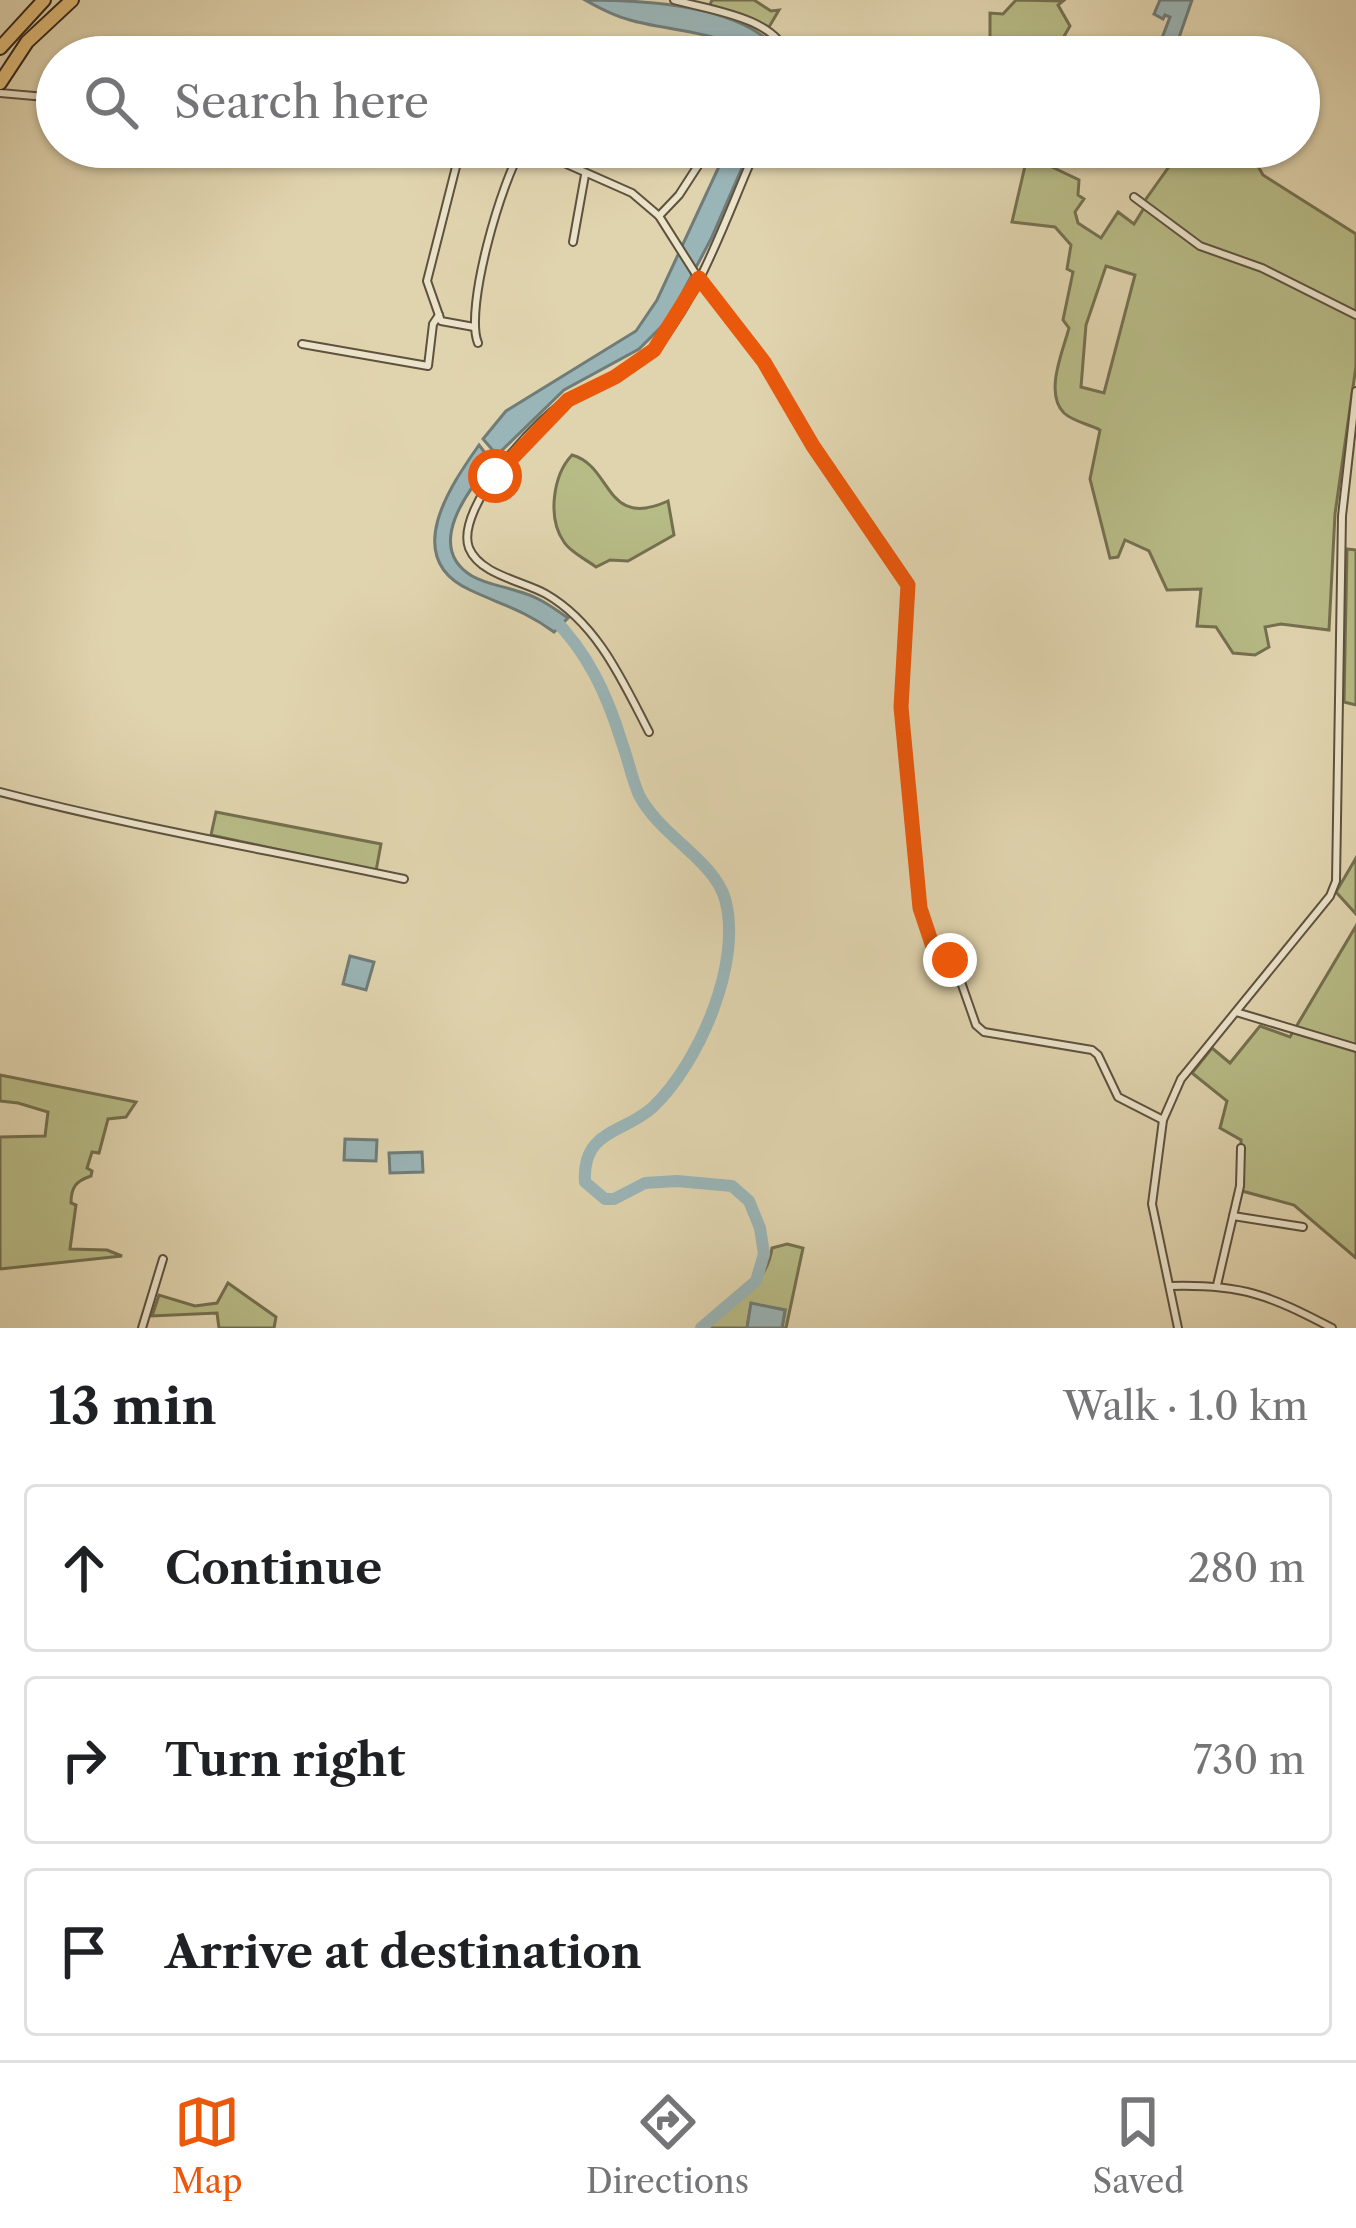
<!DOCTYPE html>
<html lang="en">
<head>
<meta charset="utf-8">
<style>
  :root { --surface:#fff; --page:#f2f2f2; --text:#202124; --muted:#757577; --line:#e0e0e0; --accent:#ea580c }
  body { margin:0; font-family:"Libre Caslon Text",serif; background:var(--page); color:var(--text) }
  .stop { position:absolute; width:36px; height:36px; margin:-27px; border:9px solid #ea580c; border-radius:50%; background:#fff }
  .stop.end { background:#ea580c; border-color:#fff; box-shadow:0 3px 12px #0008 }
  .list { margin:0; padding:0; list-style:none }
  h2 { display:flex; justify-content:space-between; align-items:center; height:156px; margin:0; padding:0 48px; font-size:51px }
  h2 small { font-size:39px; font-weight:400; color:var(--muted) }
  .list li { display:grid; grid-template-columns:78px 1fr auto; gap:36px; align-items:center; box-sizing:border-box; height:168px; margin:0 24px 24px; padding:0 24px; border:3px solid var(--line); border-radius:12px }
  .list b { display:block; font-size:45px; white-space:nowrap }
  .list em { font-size:39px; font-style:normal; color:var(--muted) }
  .icon { flex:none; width:66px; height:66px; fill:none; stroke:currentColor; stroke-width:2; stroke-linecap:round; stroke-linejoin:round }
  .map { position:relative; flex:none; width:1356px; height:1328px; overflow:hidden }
  .search { position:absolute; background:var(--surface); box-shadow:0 3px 9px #0004; left:36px; right:36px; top:36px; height:132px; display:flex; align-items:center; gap:30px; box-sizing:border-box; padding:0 42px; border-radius:66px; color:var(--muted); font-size:45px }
  .sheet { height:732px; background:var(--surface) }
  nav { display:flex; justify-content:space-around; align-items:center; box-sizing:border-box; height:168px; border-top:3px solid var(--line); background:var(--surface); font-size:33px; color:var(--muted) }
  nav a { display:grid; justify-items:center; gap:6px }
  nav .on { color:var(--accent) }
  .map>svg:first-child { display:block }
</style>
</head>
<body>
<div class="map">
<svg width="1356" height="1328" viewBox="0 0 1356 1328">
  <rect width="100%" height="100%" fill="#e0d4ae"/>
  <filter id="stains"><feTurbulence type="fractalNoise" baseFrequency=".00167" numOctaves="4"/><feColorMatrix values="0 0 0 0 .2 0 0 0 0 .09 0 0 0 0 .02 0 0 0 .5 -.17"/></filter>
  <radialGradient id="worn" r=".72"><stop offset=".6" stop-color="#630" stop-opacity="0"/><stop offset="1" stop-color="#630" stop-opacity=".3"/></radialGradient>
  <g fill="#b7bb86" stroke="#747050" stroke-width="3" fill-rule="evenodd">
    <polygon points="712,0 754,0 771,11 779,10 769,27 709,7"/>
    <polygon points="1016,0 1063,1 1058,5 1070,26 1052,57 990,57 990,13 1003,14"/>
    <path d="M1016 147H1046L1052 167 1079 180 1078 195 1084 199 1075 212 1078 223 1101 238 1118 212 1134 224 1144 208 1141 206 1183 147H1247L1263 175 1356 234V366L1335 514 1329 630 1281 624 1265 627 1269 647 1255 655 1233 653 1216 627 1197 626 1201 589 1167 590 1149 551 1125 540 1118 557 1110 558 1090 479 1100 430C1089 424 1074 422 1064 413 1044 393 1063 351 1069 328L1063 320 1073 272 1067 269 1071 245 1055 227 1012 222 1025 166 1013 163ZM1106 266 1135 275 1104 393 1081 387 1086 325Z"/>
    <path d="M572 455C613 466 604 530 668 501L674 535 628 561 610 560 596 567C587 560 570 552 564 542 547 518 553 475 572 455Z"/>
    <polygon points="1347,549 1356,550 1356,705 1344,702"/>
    <polygon points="216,812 381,844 376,871 211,835"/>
    <polygon points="1356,858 1356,914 1336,892"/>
    <polygon points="1356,926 1356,1258 1294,1205 1242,1191 1241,1140 1220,1128 1227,1101 1192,1073 1212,1048 1230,1063 1260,1026 1290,1037"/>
    <path d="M0 1075 136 1102 126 1117 108 1119 99 1153 92 1152 87 1168 92 1171 91 1176C76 1181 71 1187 71 1203L76 1205 70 1249 107 1250 122 1256 0 1269V1137L45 1136 48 1112 18 1103 0 1101Z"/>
    <path d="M787 1244 803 1248 786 1328H782L785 1310 751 1304 747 1328H708C732 1302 767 1286 772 1248Z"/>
    <polygon points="228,1283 276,1317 274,1328 219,1328 217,1313 152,1316 159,1295 195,1306 217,1303"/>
  </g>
  <g fill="#9ab5b7" stroke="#707c78" stroke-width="3">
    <path d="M585 0C643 0 748 4 783 57H751C730 32 662 30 630 20 614 16 599 8 585 0Z"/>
    <polygon points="1160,0 1192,0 1174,52 1159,46 1170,17 1165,15 1163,19 1154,14"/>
    <polygon points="728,147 751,147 711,239 668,320 639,349 564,390 497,455 483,439 506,411 636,331 657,300"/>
    <path d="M479 445 492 462C468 490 424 547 472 576 486 584 502 586 517 591 537 596 551 606 568 618L554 632C524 610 502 605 470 590 400 558 451 485 479 445Z"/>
    <polygon points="350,956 374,962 366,990 343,984"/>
    <polygon points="345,1139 377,1140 376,1161 344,1160"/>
    <polygon points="422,1152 423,1172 390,1173 389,1153"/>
    <polygon points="751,1303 785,1310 782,1328 747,1328"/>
  </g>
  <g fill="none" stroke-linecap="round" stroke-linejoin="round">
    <path stroke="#9ab5b7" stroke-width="12" d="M552 617C588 653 607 694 622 743 628 759 632 779 639 795 660 836 714 860 725 899 743 962 699 1063 653 1107 624 1134 582 1129 585 1182L605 1199H614L645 1183 677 1181 732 1186 749 1201 760 1228 764 1254 756 1281 701 1328"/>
    <g stroke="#5e523f" stroke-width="10">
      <g id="street">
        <path d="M674 0C709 10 776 17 788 57"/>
        <polyline points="543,57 545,57"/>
        <polyline points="563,57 603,57"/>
        <polyline points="0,93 57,98"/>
        <polyline points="461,147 427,281 441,321 474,327"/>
        <polyline points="528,147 632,193 659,216 697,276 763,362 813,446 902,573 908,585 900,707 920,908 933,947 955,965 976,1025 984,1032 1092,1050 1098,1055 1118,1097 1163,1120"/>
        <polyline points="1134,197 1200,246 1262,268 1356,315"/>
        <polyline points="659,216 679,195 710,147"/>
        <polyline points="573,242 585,175"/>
        <path d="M478 343C464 309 502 179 523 147"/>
        <polyline points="302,344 428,366 433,324 439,315"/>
        <path d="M649 732C623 682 598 624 546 594 523 581 480 575 469 548 454 508 540 414 574 396 602 380 638 371 659 344 704 287 728 212 757 147"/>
        <path d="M0 792C134 827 269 850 404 879"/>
        <polyline points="1236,1012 1356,1048"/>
        <polyline points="1233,1216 1303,1227"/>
        <polyline points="1217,1285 1240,1186 1241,1148"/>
        <path d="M1170 1286C1242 1284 1269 1295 1332 1328"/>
        <polyline points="142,1328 163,1259"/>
        <polyline points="1178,1328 1152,1204 1163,1120 1181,1079 1330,896 1336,881 1342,516 1356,391"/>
      </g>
    </g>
    <g stroke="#32261a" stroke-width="16">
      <g id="highway">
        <polyline points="0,48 44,0"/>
        <polyline points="0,83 27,42 72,0"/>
      </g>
    </g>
    <use href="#street" stroke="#ebe3ca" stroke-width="6"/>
    <use href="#highway" stroke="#e0ba77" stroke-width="12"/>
  </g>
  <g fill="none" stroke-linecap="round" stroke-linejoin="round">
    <polyline stroke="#ea580c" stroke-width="15" points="495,476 568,400 615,377 654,350 699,278 764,362 813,446 908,585 901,707 920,908 933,947 950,960"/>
  </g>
  <rect width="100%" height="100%" filter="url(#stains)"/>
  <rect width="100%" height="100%" fill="url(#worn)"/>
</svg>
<div class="stop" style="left:495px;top:476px"></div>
<div class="stop end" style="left:950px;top:960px"></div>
<div class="search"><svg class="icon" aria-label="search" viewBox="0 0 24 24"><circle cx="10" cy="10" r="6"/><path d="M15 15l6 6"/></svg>Search here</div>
</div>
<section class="sheet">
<h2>13 min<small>Walk · 1.0 km</small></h2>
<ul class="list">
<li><svg class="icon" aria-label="ahead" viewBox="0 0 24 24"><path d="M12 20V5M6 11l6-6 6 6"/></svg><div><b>Continue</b></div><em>280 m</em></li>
<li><svg class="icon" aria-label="right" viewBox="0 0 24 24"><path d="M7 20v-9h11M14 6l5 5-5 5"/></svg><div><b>Turn right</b></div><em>730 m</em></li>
<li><svg class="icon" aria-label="arrive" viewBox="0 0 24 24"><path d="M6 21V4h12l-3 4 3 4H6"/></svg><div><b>Arrive at destination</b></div></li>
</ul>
</section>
<nav>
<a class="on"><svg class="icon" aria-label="map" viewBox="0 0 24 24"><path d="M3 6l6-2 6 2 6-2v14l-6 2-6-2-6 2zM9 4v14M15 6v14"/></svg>Map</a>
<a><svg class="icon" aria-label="directions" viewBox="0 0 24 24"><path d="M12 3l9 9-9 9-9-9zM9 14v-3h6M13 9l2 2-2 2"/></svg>Directions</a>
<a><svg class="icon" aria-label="saved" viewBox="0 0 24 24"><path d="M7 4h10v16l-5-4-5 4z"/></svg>Saved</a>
</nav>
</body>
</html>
